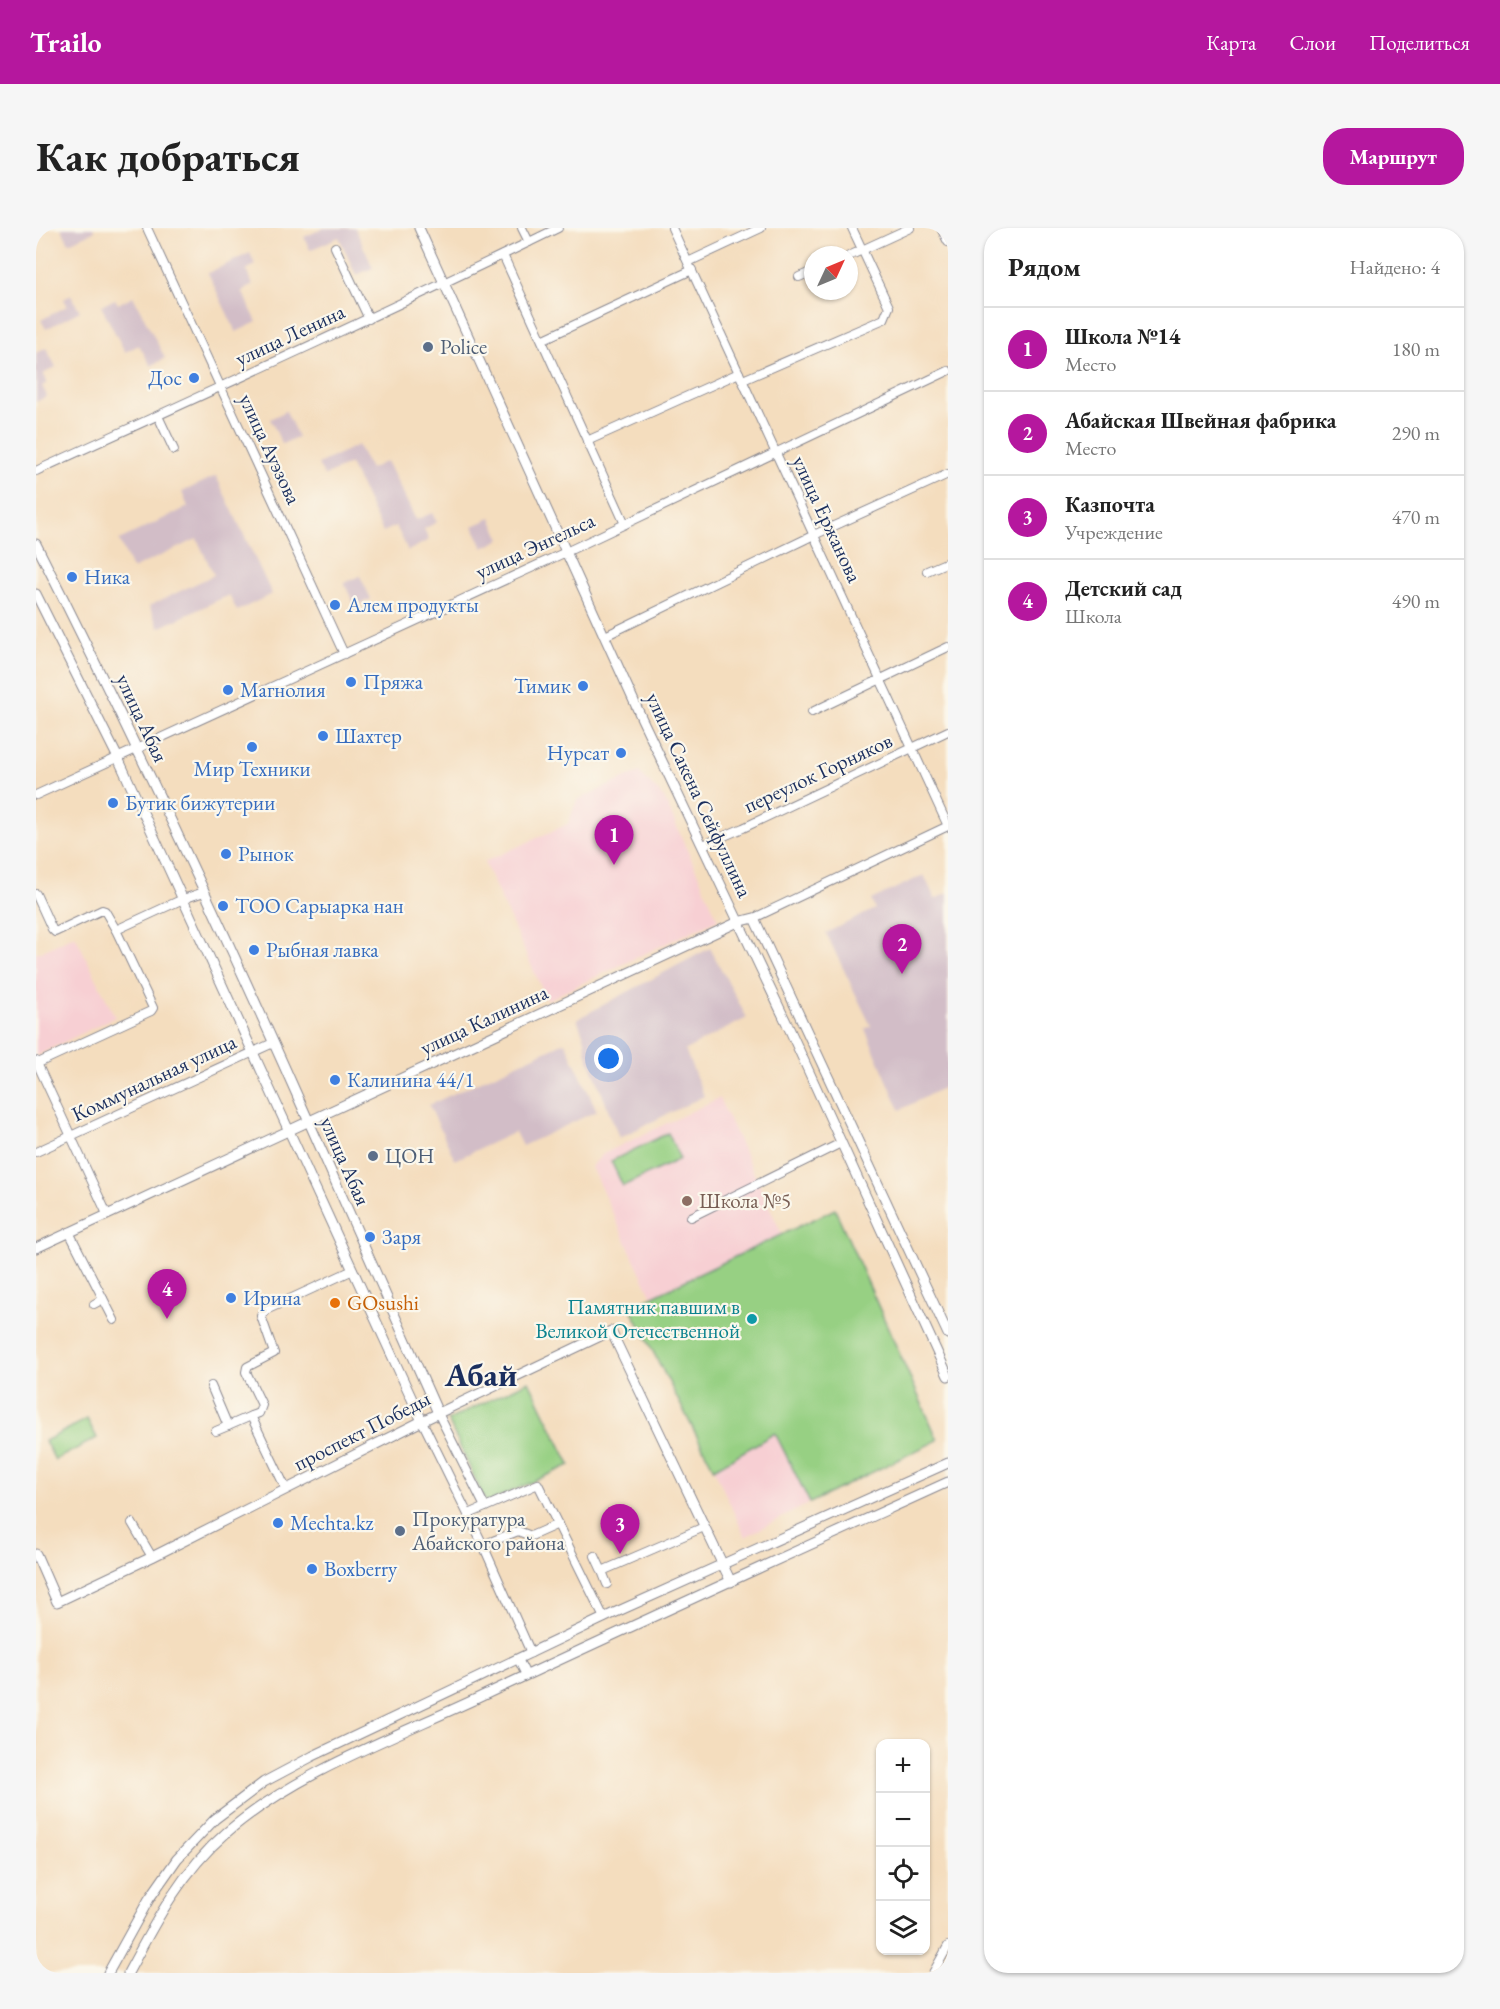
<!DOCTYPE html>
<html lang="ru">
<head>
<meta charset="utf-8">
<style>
  :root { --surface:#fff; --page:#f6f6f6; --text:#222; --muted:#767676; --line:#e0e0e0; --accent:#b5179e }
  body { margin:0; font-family:"EB Garamond",serif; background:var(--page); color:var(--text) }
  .controls { position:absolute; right:18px; bottom:18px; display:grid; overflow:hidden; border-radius:12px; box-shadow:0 2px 4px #0004 }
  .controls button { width:54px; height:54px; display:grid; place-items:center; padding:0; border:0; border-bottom:2px solid var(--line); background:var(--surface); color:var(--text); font:30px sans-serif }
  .compass { position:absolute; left:768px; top:18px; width:54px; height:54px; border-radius:50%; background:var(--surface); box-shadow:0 2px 4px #0004; rotate:46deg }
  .you { position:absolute; left:573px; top:831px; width:21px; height:21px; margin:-15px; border:4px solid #fff; border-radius:50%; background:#1a73e8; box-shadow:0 0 0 9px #1a73e833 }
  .badge { display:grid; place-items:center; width:39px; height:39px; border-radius:50%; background:var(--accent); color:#fff; font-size:20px; font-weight:700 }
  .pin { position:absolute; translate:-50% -50px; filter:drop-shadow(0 2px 3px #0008) }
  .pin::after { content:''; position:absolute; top:32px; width:21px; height:18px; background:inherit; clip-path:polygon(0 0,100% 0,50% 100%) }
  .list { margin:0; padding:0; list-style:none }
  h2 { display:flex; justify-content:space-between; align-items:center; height:78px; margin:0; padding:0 24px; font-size:26px }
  h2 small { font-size:20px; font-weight:400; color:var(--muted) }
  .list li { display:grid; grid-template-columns:39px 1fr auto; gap:18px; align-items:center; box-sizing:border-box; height:84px; padding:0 24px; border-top:2px solid var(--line) }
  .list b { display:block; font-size:22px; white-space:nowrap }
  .list p { margin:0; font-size:20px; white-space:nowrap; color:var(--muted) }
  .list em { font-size:20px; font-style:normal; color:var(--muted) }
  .icon { flex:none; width:33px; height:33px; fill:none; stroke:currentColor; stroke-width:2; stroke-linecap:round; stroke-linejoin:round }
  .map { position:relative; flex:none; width:912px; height:1745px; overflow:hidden; border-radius:24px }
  header { display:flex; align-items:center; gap:36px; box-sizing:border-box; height:84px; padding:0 30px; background:var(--accent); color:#fff }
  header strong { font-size:28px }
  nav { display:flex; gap:33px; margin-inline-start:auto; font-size:21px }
  .intro { display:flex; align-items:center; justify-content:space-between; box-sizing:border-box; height:144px; padding:0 36px }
  h1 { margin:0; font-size:42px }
  .button { padding:15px 27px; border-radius:24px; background:var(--accent); color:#fff; font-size:21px; font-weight:700 }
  main { display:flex; gap:36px; padding:0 36px }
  aside { flex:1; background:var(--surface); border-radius:24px; box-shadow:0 2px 4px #0004 }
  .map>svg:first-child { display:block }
</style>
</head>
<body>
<header>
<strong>Trailo</strong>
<nav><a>Карта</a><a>Слои</a><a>Поделиться</a></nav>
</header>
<div class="intro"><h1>Как добраться</h1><a class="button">Маршрут</a></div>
<main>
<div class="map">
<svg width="912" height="1745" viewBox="0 0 912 1745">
  <rect width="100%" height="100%" fill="#fbf7ec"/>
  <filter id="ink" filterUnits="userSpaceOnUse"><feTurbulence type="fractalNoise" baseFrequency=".0167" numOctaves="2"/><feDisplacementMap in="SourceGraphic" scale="12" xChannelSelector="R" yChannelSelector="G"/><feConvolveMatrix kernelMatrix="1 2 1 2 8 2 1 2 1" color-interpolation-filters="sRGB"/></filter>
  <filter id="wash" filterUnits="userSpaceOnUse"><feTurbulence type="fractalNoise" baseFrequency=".008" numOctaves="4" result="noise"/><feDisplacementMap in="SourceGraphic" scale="24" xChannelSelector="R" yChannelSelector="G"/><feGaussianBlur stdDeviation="1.35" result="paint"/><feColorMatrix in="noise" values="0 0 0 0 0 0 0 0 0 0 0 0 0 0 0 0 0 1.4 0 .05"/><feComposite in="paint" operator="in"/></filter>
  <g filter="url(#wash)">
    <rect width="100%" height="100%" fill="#f4ddbe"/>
    <g fill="#f7cfd3">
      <polygon points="603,544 628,570 682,691 511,772 448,634 532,596 541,572"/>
      <polygon points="39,707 79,789 0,828 0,724 5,724"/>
      <polygon points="683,870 746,1006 616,1069 555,939 567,926"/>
      <polygon points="739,1205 774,1275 709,1309 678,1241"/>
    </g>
    <g fill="#d2bdc7">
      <polygon points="25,0 57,0 59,3 33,15"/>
      <polygon points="288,0 319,0 337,40 320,47 303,9 274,22 268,9"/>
      <polygon points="214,25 219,37 210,42 217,57 206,63 221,94 200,104 172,45"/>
      <polygon points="35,67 44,83 10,101 5,92 31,78 28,71"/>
      <polygon points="97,68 129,130 115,138 103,117 89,124 65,78 79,71 82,76"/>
      <polygon points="10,120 20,139 7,146 11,155 6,158 11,168 0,174 0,125"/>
      <polygon points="250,183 262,209 246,216 234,191"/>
      <polygon points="322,217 334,241 351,233 380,292 396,285 401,294 388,301 393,312 372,323 360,298 347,304 314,236 288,248 282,236"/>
      <polygon points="180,248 236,366 201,383 193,367 123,400 113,378 178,347 161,311 96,341 83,312 152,279 146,264"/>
      <polygon points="455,290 465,311 447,320 437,298"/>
      <polygon points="324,348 335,371 319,378 308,355"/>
      <polygon points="888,647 899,671 912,665 912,857 864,882 829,801 835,798 790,705 839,681 835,672"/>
      <polygon points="674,720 711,790 649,822 668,868 583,910 550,823 549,811 541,791"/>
      <polygon points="529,814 561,883 486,918 479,904 419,932 393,877"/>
    </g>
    <g fill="#97d083" stroke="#598070" stroke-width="1.5">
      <polygon points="632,905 644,931 587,958 575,933"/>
      <polygon points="799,981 902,1212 774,1275 739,1205 678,1241 594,1079"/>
      <polygon points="493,1153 534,1237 450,1275 412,1192"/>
      <polygon points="51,1191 61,1210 19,1232 9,1213"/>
    </g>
  </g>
  <g filter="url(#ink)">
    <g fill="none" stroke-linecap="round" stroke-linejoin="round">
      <g stroke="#88868e" stroke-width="10">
        <g id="minor">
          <polyline points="111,0 308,426"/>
          <polyline points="486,0 493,14"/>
          <polyline points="636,0 912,598"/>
          <polyline points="905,0 912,14"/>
          <polyline points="299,19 333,91"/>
          <polyline points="467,27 589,296"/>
          <polyline points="813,28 874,0"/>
          <polyline points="652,34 725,0"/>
          <polyline points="763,49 777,43"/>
          <polyline points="506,112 656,42"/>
          <polyline points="707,152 848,91 853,79 816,0"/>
          <polyline points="122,188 138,222"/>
          <polyline points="551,213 703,145"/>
          <path d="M0 243C175 163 350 84 522 0"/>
          <polyline points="891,343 912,334"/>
          <polyline points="569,408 778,307 912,246"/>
          <polyline points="776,484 912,419"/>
          <polyline points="0,567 530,324 912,143"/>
          <polyline points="667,617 707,600 912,503"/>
          <polyline points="0,666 16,701 19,704 66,682 69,683 80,702"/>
          <polyline points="718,690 912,598"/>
          <polyline points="0,833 71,986"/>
          <polyline points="0,836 115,783 117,780 80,702 147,671 168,664"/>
          <polyline points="0,924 237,815"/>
          <polyline points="655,989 805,915"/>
          <polyline points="33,1004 78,1092"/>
          <polyline points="58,1076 67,1071"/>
          <polyline points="175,1158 192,1198 215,1188"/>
          <polyline points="402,1185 449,1279"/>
          <polyline points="386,1193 447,1317 482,1303 495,1308 522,1296"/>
          <polyline points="180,1203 192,1198"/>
          <polyline points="250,1261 215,1188 223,1185 226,1177 210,1144 211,1139 238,1125 225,1088 230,1082 317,1042"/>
          <polyline points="433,1286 502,1256 568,1390"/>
          <polyline points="96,1295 116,1329"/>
          <polyline points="447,1317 495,1425"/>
          <polyline points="559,1328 566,1343 668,1299"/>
          <polyline points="566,1343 571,1356"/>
          <polyline points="482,1431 490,1447"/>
          <polyline points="897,1745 912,1718"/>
        </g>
      </g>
      <g stroke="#88868e" stroke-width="11">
        <g id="tertiary">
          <polyline points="383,0 606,491 752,798 912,1148"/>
          <path d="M0 316C96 506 187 700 273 894 316 991 359 1088 402 1185"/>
          <polyline points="0,366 82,530 386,1193"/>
          <polyline points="0,1020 702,694 718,690 912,1106"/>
          <polyline points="0,1326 21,1374 116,1329 386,1193 575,1103 695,1354"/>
          <polyline points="72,1745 113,1671 141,1631 179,1591 228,1554 277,1528 578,1385 912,1235"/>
          <path d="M92 1745C119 1694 145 1644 190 1605 259 1545 361 1508 444 1469 599 1396 756 1325 912 1254"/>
        </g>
      </g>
      <use href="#minor" stroke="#fff" stroke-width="8"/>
      <use href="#tertiary" stroke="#fff" stroke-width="9"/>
    </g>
  </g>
  <g fill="#5c6f8a" stroke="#fbf7ec" stroke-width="2">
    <circle cx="392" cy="119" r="6"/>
    <circle cx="337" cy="928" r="6"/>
    <circle cx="364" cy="1303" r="6"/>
  </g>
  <g fill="#3f7fe0" stroke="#fbf7ec" stroke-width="2">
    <circle cx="158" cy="150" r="6"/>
    <circle cx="36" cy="349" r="6"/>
    <circle cx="299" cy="377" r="6"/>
    <circle cx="315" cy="454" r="6"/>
    <circle cx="547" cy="458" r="6"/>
    <circle cx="192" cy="462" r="6"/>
    <circle cx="287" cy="508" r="6"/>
    <circle cx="216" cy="519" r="6"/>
    <circle cx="585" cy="525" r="6"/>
    <circle cx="77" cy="575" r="6"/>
    <circle cx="190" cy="626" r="6"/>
    <circle cx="187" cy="678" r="6"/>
    <circle cx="218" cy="722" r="6"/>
    <circle cx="299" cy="852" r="6"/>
    <circle cx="334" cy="1009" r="6"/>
    <circle cx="195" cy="1070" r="6"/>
    <circle cx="242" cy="1295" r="6"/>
    <circle cx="276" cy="1341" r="6"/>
  </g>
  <circle fill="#8d6e63" stroke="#fbf7ec" stroke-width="2" cx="651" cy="973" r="6"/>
  <circle fill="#e8710a" stroke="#fbf7ec" stroke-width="2" cx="299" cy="1075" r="6"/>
  <circle fill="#0f9aa8" stroke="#fbf7ec" stroke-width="2" cx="716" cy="1091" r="6"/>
  <g text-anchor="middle" stroke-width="4.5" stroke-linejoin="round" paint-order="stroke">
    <g font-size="21" fill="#1b2f5e" stroke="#fbf7ec">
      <text transform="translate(254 107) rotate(-25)" y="7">улица Ленина</text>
      <text transform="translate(234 221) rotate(65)" y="7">улица Ауэзова</text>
      <text transform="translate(791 291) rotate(65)" y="7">улица Ержанова</text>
      <text transform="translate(499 318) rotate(-25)" y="7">улица Энгельса</text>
      <text transform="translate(106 490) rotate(65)" y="7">улица Абая</text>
      <text transform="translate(782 545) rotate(-25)" y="7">переулок Горняков</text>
      <text transform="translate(663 567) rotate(65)" y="7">улица Сакена Сейфуллина</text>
      <text transform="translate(448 792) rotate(-25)" y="7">улица Калинина</text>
      <text transform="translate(118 850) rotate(-25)" y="7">Коммунальная улица</text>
      <text transform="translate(309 933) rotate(66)" y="7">улица Абая</text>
      <text transform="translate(326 1203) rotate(-27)" y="7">проспект Победы</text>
    </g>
    <g font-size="21" fill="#4e5e75" stroke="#fbf7ec" text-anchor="start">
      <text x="404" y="126">Police</text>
      <text x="349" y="935">ЦОН</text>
      <text x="376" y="1298">Прокуратура<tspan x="376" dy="24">Абайского района</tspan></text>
    </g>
    <g font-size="21" fill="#366cbe" stroke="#fbf7ec" text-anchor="start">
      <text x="146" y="157" text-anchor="end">Дос</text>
      <text x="48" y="356">Ника</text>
      <text x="311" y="384">Алем продукты</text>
      <text x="327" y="461">Пряжа</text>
      <text x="535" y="465" text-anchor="end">Тимик</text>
      <text x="204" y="469">Магнолия</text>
      <text x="299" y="515">Шахтер</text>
      <text x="573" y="532" text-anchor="end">Нурсат</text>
      <text x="216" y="548" text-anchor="middle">Мир Техники</text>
      <text x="89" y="582">Бутик бижутерии</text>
      <text x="202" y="633">Рынок</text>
      <text x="199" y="685">ТОО Сарыарка нан</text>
      <text x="230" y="729">Рыбная лавка</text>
      <text x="311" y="859">Калинина 44/1</text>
      <text x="346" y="1016">Заря</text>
      <text x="207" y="1077">Ирина</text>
      <text x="254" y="1302">Mechta.kz</text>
      <text x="288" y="1348">Boxberry</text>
    </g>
    <g font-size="21" fill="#785e54" stroke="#fbf7ec" text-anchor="start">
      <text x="663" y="980">Школа №5</text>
    </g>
    <g font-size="21" fill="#c56008" stroke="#fbf7ec" text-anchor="start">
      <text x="311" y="1082">GOsushi</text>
    </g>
    <g font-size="21" fill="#0d838f" stroke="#fbf7ec" text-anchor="end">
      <text x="704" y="1086">Памятник павшим в<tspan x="704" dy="24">Великой Отечественной</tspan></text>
    </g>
    <g font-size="33" font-weight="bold" fill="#1b2f5e" stroke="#fbf7ec">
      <text x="445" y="1158">Абай</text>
    </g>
  </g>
</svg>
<div class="controls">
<button>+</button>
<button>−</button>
<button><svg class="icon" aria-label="locate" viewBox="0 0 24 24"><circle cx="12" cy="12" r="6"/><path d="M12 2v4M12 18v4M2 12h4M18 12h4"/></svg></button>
<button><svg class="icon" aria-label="layers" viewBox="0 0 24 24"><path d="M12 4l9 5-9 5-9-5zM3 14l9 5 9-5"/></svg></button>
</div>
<svg class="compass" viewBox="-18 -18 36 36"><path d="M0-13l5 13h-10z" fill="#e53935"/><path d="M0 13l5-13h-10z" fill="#767676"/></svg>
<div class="you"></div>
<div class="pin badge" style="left:578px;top:637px">1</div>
<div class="pin badge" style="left:866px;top:746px">2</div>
<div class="pin badge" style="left:584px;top:1326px">3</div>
<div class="pin badge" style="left:131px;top:1091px">4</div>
</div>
<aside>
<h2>Рядом<small>Найдено: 4</small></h2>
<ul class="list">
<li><span class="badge">1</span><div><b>Школа №14</b><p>Место</p></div><em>180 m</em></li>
<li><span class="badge">2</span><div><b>Абайская Швейная фабрика</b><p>Место</p></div><em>290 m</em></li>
<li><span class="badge">3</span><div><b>Казпочта</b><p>Учреждение</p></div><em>470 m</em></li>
<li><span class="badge">4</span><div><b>Детский сад</b><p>Школа</p></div><em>490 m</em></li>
</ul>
</aside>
</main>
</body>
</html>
